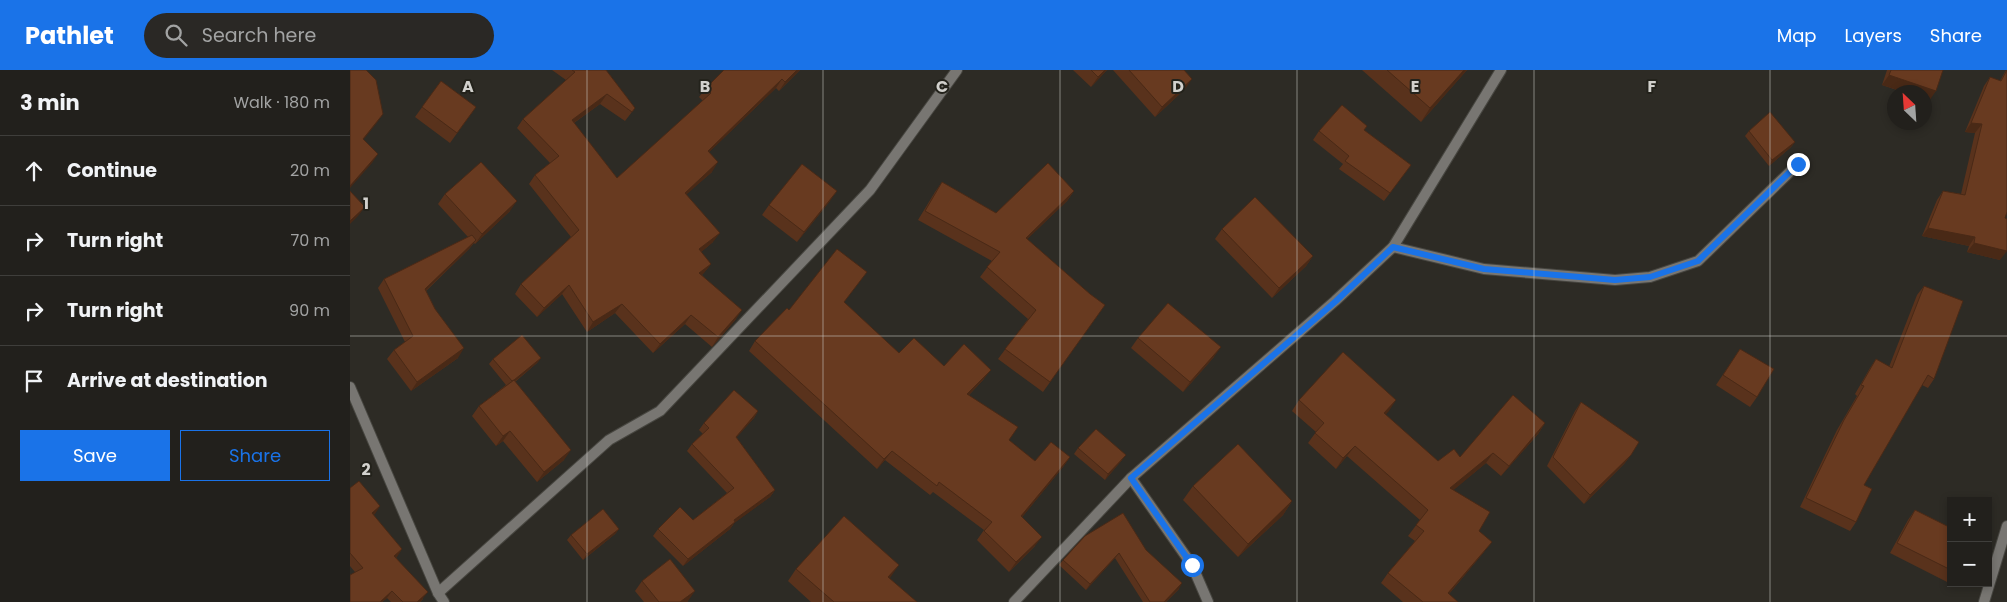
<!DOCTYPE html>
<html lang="en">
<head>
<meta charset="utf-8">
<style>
  :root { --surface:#22201c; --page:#2a2825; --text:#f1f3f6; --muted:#a2a3a3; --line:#3f3e3b; --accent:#1a73e8 }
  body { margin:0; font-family:Poppins,sans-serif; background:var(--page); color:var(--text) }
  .controls { position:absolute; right:15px; bottom:15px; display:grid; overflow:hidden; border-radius:0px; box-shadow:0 2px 8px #0003 }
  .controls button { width:45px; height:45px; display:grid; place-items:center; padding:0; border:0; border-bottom:1px solid var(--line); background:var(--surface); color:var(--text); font:25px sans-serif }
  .compass { position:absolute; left:1537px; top:15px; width:45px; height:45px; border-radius:50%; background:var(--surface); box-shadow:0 2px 8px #0003; rotate:335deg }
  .stop { position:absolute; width:15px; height:15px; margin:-11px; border:4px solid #1a73e8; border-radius:50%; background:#fff }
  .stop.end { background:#1a73e8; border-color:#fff; box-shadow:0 1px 5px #0008 }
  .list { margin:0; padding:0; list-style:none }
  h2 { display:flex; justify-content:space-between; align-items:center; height:65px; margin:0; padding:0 20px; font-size:21px }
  h2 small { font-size:16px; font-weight:400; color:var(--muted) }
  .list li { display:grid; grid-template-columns:32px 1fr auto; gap:15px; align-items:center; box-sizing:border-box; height:70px; padding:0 20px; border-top:1px solid var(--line) }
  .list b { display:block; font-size:19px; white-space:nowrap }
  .list em { font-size:16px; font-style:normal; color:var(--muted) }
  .actions { display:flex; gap:10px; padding:15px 20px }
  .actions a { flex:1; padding:11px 0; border:1px solid var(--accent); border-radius:0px; text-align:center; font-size:18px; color:var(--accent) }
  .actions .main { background:var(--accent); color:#fff }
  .icon { flex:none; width:28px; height:28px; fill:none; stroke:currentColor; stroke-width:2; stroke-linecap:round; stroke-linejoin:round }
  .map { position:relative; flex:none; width:1657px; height:532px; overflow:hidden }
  header { display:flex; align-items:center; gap:30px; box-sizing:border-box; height:70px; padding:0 25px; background:var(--accent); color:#fff }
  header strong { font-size:24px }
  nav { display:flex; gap:28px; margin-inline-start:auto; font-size:18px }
  .search { width:350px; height:45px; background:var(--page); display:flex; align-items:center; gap:12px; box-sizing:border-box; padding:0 18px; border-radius:28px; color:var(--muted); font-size:19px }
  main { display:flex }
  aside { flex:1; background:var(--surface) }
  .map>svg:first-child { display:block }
</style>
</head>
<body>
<header>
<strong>Pathlet</strong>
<div class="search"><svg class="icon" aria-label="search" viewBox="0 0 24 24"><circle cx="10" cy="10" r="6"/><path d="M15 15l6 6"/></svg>Search here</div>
<nav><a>Map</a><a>Layers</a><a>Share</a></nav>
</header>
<main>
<aside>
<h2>3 min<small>Walk · 180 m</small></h2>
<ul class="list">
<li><svg class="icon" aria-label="ahead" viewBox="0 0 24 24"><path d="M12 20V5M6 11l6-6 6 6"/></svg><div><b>Continue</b></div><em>20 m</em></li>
<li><svg class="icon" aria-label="right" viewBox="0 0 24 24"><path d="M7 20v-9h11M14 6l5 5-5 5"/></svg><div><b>Turn right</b></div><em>70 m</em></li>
<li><svg class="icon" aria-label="right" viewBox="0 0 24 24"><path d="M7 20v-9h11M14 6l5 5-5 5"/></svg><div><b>Turn right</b></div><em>90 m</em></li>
<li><svg class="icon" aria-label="arrive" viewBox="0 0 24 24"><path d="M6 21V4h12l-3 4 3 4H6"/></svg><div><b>Arrive at destination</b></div></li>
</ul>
<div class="actions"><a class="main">Save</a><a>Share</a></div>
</aside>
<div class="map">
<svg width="1657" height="532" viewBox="0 0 1657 532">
  <rect width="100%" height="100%" fill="#2d2b25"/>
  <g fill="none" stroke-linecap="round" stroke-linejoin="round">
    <g stroke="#474640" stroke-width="12">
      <g id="street">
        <polyline points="1043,177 1134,199 1265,210 1300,207 1348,191 1448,94"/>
        <polyline points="0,317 88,523 94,532"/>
        <polyline points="781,408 842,495 858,532"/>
        <polyline points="88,523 259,370 310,341 520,120 607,0"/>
        <polyline points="664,532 781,408 985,231 1043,177 1151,0"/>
        <polyline points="1634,532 1657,456"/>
      </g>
    </g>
    <use href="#street" stroke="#787672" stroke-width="10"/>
  </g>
  <g fill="#59321c">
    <polygon points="202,0 256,0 285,38 275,51 250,34 224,53 267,108 353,31 349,27 356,18 374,0 450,0 429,21 426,18 359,82 362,102 336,124 363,172 351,182 361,194 352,205 386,249 362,277 335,254 303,283 265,243 237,262 212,224 187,247 165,224 171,214 221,167 179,114 185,105 200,93 167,58 173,49 216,10"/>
    <polygon points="723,0 757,0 741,17"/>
    <polygon points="763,0 834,0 835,19 805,47"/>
    <polygon points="1012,0 1117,0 1071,52"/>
    <polygon points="1537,0 1593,0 1579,31 1532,15"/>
    <polygon points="1656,0 1657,0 1655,148 1650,190 1617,182 1619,176 1572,166 1587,130 1593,121 1611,124 1625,63 1615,62 1634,16 1640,7 1650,11"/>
    <polygon points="91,11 126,37 100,73 65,47"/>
    <polygon points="1017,56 1014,60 1061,95 1034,131 989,99 993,94 963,70 969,61"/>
    <polygon points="1399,61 1445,72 1441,77 1419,96 1395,66"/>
    <polygon points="592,112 646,143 724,121 717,131 677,169 740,224 755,235 693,322 648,289 678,249 630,207 642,191 568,150 585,122"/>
    <polygon points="95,124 160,141 125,174 124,173 119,179 76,221 108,288 61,321 37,289 44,280 55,272 28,218 34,209 118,167 88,134"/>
    <polygon points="480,131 447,172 412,145 419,135"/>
    <polygon points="872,159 963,186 956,196 922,228 865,169"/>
    <polygon points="510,211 494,232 549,283 594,296 634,309 619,325 659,370 685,391 720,387 713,397 672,447 685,476 659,502 627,470 634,460 583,422 580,425 535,390 527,399 399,281 405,271 439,240"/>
    <polygon points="1574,216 1584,309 1578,318 1572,315 1514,415 1506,452 1500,461 1450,437 1487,360 1507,326 1505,324 1520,298 1526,289 1539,297 1567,225"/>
    <polygon points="788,268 864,287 833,322 781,278"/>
    <polygon points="1390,279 1407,327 1400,337 1366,315"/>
    <polygon points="191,288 187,293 165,312 214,390 187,412 153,371 146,376 122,346 129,336 156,315 139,294 143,289"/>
    <polygon points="949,330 1046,330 1035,345 1088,391 1110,387 1195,353 1188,364 1151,406 1136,393 1103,420 1129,461 1134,482 1099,524 1108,532 1053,532 1031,513 1038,503 1065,471 1058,466 1070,450 997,386 986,399 958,373 966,362 942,341"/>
    <polygon points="1231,332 1281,385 1274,394 1234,434 1197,396 1225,341"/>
    <polygon points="408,341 404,348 386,367 425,420 420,427 385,452 380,459 333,496 303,466 308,459 343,450 377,423 337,381 342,374 353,364 349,360 354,353"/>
    <polygon points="728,378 772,390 755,410 724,384"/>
    <polygon points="843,416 942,431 933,445 888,487 833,430"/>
    <polygon points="0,418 30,436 23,445 52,479 46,487 73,529 70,532 41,532 37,528 32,532 0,532 5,502 0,496"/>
    <polygon points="1565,440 1601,458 1601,514 1540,483 1558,450"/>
    <polygon points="269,459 265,464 233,490 217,470 221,465"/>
    <polygon points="796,480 829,519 816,532 793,532 765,488 736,520 709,495 713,490"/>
    <polygon points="446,499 539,508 567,532 461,532 438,511"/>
    <polygon points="292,511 338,531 337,532 294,532 285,521"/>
  </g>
  <g fill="#492916">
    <polygon points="447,0 450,0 429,21 435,12"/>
    <polygon points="755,0 757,0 741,17 748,7"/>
    <polygon points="1114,0 1117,0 1071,52 1080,38"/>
    <polygon points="1539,5 1586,21 1579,31 1574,30 1574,22 1554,22 1532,15"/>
    <polygon points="432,9 426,18 351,90 358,81"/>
    <polygon points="842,9 835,19 805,47 812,37"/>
    <polygon points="257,24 250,34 215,59 222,50"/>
    <polygon points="33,44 26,54 6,79 13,69"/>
    <polygon points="1621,53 1632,54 1625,63 1615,62"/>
    <polygon points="1445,72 1441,77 1419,96 1422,90"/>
    <polygon points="28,84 22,93 0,118 0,116"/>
    <polygon points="368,92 362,102 328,132 335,123"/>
    <polygon points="487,121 480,131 447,172 454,162"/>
    <polygon points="724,121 717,131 669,177 676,168"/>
    <polygon points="167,131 160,141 125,174 132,164"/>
    <polygon points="15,137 8,146 0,154 0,151"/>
    <polygon points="1578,158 1625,167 1619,176 1572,166"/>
    <polygon points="370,163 363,172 343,189 349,179"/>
    <polygon points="126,170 119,179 68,228 75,219"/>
    <polygon points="1624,173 1657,181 1650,190 1617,182"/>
    <polygon points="963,186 956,196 922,228 929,218"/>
    <polygon points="361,194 354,203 343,212 349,203"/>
    <polygon points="219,215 212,224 187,247 194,238"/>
    <polygon points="272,234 265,243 237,262 243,252"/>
    <polygon points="392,240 386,249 362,277 368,267"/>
    <polygon points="341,245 335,254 303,283 310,274"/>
    <polygon points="871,277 864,287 833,322 840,312"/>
    <polygon points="114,278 108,288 61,321 67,312"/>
    <polygon points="191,288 187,293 158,317 162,312"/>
    <polygon points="641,300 634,309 611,333 617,324"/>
    <polygon points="1046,330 1039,341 1027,354 1034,343"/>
    <polygon points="408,341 404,348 381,374 386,367"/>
    <polygon points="1195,353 1188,364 1151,406 1159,396"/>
    <polygon points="160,361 153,371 146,376 153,366"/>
    <polygon points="1005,376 997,386 986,399 993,388"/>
    <polygon points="221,380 214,390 187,412 194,402"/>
    <polygon points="542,381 535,390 527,399 534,389"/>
    <polygon points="1143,383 1136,393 1093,429 1100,418"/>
    <polygon points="776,385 772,390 755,410 758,404"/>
    <polygon points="1281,385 1274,394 1234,434 1240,425"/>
    <polygon points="720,387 713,397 665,456 671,446"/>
    <polygon points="425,420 420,427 379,457 384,450"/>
    <polygon points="942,431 933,445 888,487 898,474"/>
    <polygon points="30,436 25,444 17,450 22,443"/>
    <polygon points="385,452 380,459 333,496 338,489"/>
    <polygon points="269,459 265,464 233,490 237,484"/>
    <polygon points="692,467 685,476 659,502 666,492"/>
    <polygon points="1142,472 1134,482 1092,532 1098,523"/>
    <polygon points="52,479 47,487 39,493 44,486"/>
    <polygon points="769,483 765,488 736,520 740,514"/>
    <polygon points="549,495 540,508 529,520 538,507"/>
    <polygon points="832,513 829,519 816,532 814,532"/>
    <polygon points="42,521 37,528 32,532 30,532"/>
    <polygon points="345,521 338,531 337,532 330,532"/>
    <polygon points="78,522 70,532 67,532"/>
  </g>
  <g fill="#683a20" stroke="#492916">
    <polygon points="0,0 16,0 26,10 33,44 13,69 28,84 0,116"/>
    <polygon points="222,0 256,0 285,38 282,42 257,24 222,50 267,108 361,23 356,18 374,0 447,0 435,12 432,9 358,81 368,92 335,123 370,163 349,179 361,194 349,203 392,240 368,267 341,245 310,274 272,234 243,252 219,215 194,238 171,214 229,160 185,105 209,86 173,49 225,2"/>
    <polygon points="741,0 755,0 748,7"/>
    <polygon points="779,0 834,0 842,9 812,37"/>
    <polygon points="1037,0 1114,0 1080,38"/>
    <polygon points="1541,0 1593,0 1586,21 1539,5"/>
    <polygon points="1657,0 1657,142 1655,148 1657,149 1657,181 1624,173 1625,167 1578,158 1593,121 1615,125 1632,54 1621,53 1640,7 1651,11"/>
    <polygon points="91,11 126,37 107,63 72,37"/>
    <polygon points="992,35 1017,56 1014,60 1061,95 1040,123 995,91 999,86 969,61"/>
    <polygon points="1420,42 1445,72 1422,90 1399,61"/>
    <polygon points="131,92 167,131 132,164 95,124"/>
    <polygon points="698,93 724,121 676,168 740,224 755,235 700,312 655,279 686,240 637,197 650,182 575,141 592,112 646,143"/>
    <polygon points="452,94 487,121 454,162 419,135"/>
    <polygon points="0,121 15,137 0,151"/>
    <polygon points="905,127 963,186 929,218 872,159"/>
    <polygon points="122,165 126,170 75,219 85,239 114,278 67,312 44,280 63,266 34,209"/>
    <polygon points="487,179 517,202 494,232 549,283 564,268 594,296 614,274 641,300 617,324 668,357 659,370 685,391 701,372 720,387 671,446 692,467 666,492 634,461 642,452 589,412 587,416 542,381 534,389 405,271 437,238 439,240"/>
    <polygon points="1574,216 1613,231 1584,309 1578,305 1514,415 1522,419 1506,452 1456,428 1494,350 1514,316 1511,315 1526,289 1542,298"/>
    <polygon points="818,233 871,277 840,312 788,268"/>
    <polygon points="172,265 191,288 164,310 162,311 143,289"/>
    <polygon points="1390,279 1424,299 1407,327 1373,305"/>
    <polygon points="993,282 1046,330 1034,343 1088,391 1104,379 1110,387 1163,325 1195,353 1159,396 1143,383 1100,418 1140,442 1129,461 1142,472 1098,523 1108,532 1073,532 1038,503 1074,461 1066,455 1078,440 1005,376 993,388 965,363 974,353 949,330"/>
    <polygon points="164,310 221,380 194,402 160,361 153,366 129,336"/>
    <polygon points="384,320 408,341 386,367 425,420 384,450 385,452 338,489 308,459 330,437 343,450 384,418 342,374 359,358 354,353"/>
    <polygon points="1231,332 1289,372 1281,385 1240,425 1203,387"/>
    <polygon points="746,359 776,385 758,404 728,378"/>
    <polygon points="888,374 942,431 898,474 843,416"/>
    <polygon points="9,411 30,436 22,443 52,479 44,486 78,522 67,532 53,532 42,521 30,532 0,532 0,505 13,498 0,483 0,418"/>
    <polygon points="253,439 269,459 237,484 221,465"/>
    <polygon points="1565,440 1601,458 1601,500 1547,473"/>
    <polygon points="773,443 796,480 832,513 814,532 800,532 769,483 740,514 713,490 735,466"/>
    <polygon points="494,446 549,495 538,507 567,532 484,532 446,499"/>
    <polygon points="320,489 345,521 330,532 309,532 292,511"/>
  </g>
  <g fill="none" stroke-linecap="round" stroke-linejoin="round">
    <polyline stroke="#1a73e8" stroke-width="6" points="842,495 781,408 986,231 1043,177 1134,199 1265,210 1300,207 1348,191 1448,94"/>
  </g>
  <path fill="none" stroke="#d2d1cd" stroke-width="1" stroke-opacity="0.55" d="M237 0V532M473 0V532M710 0V532M947 0V532M1184 0V532M1420 0V532M0 266H1657"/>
  <g font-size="16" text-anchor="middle" font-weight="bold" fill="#d2d1cd" stroke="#23221b" stroke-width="4" stroke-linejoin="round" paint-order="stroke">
    <text x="118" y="22">A</text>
    <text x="355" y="22">B</text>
    <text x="592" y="22">C</text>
    <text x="828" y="22">D</text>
    <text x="1065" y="22">E</text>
    <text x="1302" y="22">F</text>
    <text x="16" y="139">1</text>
    <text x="16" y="405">2</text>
  </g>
</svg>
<div class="controls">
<button>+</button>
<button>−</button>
</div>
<svg class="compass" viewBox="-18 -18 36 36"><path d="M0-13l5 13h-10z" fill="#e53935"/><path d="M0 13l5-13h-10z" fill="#a2a3a3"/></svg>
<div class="stop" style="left:842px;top:495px"></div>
<div class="stop end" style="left:1448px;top:94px"></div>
</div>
</main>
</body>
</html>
